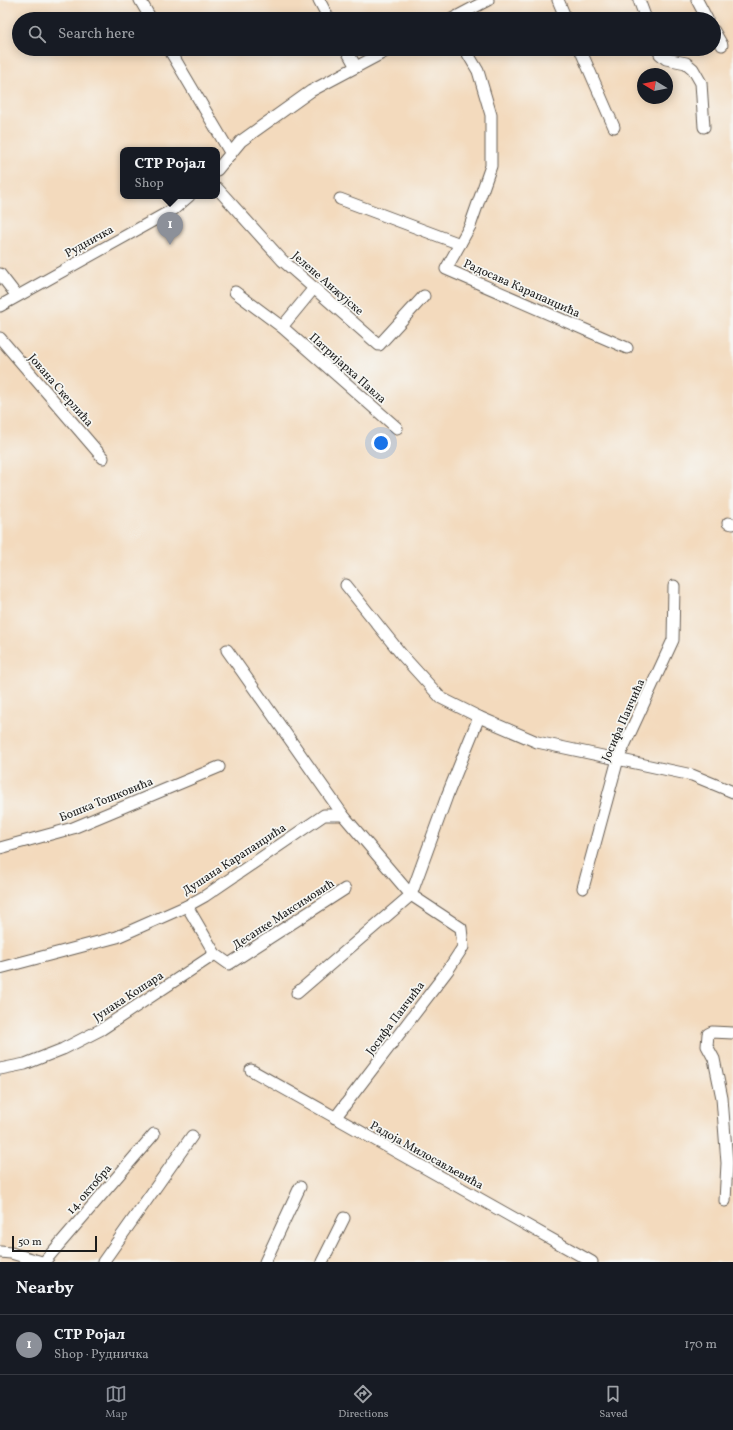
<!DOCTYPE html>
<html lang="en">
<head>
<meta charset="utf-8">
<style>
  :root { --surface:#171b24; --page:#242831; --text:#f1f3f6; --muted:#9ea1a6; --line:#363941; --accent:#8c9099 }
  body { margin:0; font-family:Vollkorn,serif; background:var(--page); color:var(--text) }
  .compass { position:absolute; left:637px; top:68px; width:36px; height:36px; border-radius:50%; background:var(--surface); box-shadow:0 2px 10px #0003; rotate:280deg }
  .scale { position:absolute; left:12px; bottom:10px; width:85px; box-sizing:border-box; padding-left:4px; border:2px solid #1c1c1c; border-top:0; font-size:11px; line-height:14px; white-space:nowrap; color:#1c1c1c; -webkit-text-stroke:3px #f6f6f2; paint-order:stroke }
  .you { position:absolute; left:381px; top:443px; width:14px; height:14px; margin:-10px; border:3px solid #fff; border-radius:50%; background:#1a73e8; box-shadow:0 0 0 6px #1a73e833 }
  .badge { display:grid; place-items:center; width:26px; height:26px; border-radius:50%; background:var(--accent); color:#fff; font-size:13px; font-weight:700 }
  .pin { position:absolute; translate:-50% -33px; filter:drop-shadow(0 1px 2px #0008) }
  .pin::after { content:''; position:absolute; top:21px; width:14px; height:12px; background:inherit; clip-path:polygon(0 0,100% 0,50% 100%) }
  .popup { position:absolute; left:120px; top:147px; width:100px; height:52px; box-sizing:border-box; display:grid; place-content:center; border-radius:8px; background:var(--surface); filter:drop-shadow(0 1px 3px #0005); font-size:13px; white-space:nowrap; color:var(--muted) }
  .popup b { font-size:15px; color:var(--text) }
  .popup::after { content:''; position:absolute; left:50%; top:100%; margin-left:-8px; border:8px solid transparent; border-top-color:var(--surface) }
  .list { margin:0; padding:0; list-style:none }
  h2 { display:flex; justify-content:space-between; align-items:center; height:52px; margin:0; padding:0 16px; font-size:17px }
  h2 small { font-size:13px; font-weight:400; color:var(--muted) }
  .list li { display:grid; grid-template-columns:26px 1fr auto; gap:12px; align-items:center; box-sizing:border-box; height:60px; padding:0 16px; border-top:1px solid var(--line) }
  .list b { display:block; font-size:15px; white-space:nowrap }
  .list p { margin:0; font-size:13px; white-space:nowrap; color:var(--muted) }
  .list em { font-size:13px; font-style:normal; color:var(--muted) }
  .icon { flex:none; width:22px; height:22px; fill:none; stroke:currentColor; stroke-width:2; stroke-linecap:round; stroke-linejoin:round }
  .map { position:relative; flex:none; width:733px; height:1262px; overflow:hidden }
  .search { position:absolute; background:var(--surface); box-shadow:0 2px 10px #0003; left:12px; right:12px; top:12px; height:44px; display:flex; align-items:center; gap:10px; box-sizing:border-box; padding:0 14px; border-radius:22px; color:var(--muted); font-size:15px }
  .sheet { height:112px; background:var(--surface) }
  nav { display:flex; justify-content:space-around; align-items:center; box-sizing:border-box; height:56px; border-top:1px solid var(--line); background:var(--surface); font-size:11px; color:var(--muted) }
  nav a { display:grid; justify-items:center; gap:2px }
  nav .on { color:var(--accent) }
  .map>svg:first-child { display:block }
</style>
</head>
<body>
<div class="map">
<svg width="733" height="1262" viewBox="0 0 733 1262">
  <rect width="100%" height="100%" fill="#f6f6f2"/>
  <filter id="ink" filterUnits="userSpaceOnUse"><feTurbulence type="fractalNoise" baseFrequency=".025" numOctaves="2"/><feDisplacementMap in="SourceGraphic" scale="8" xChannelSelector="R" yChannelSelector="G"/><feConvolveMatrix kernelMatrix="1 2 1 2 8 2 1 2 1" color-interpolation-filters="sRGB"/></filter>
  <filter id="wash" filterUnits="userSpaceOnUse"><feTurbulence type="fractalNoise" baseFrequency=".012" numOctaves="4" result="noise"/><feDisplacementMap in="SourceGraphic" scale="16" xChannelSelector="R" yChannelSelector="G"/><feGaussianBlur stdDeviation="0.9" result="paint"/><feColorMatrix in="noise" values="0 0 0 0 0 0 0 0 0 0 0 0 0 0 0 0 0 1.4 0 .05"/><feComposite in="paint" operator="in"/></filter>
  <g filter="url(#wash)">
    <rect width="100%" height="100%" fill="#f3dabd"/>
  </g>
  <g filter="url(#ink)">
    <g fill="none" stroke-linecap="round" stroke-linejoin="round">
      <g stroke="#675e54" stroke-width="13">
        <g id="minor">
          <polyline points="140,0 151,19"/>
          <polyline points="319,0 329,19"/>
          <polyline points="558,0 566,19"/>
          <polyline points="639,0 646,19"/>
          <polyline points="697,0 707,19"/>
          <polyline points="452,19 488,0"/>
          <polyline points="714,31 722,45"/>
          <polyline points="169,49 231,154"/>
          <polyline points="346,49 356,67"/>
          <polyline points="465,49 478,71 491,115 491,166 470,226 446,269 627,348"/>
          <polyline points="580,49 614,127"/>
          <polyline points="658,49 660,54 666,59 686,63 693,69 701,83 704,127"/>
          <polyline points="217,170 241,141 311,91 390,49"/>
          <polyline points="217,188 282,260 379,345 424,296"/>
          <polyline points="340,199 460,244"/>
          <polyline points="0,274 17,296"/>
          <polyline points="235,292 282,327 397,428"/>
          <polyline points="0,306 174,209 189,196"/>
          <polyline points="282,327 314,288"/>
          <polyline points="0,338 103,458"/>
          <polyline points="728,523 733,524"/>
          <polyline points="346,585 402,655 441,698 479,717"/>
          <polyline points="227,650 343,815"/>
          <polyline points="0,848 73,828 219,767"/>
          <polyline points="583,888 618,759 673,640 674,586"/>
          <polyline points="215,954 229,964 345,889"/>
          <polyline points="0,968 117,937 187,906 205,896 324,815 343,815 411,895 447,796 479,717 537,742 692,775 733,792"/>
          <polyline points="297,993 411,895 461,928 463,947 448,970 335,1118"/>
          <polyline points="0,1069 25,1064 63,1049 102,1029 215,954 187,906"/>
          <polyline points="251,1070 592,1262"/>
          <polyline points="725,1201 727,1163 722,1098 714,1059 707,1046 708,1034 712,1032 733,1033"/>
          <polyline points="0,1252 11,1253 42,1262"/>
          <polyline points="44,1262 154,1134"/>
          <polyline points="103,1262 192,1136"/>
          <polyline points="265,1262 300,1187"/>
          <polyline points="322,1262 344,1218"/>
        </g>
      </g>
      <use href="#minor" stroke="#fff" stroke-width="11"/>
    </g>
  </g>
  <g text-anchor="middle" stroke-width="3.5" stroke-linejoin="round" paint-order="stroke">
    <g font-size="12" fill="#1c1c1c" stroke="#f6f6f2">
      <text transform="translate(89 241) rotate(-29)" y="4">Рудничка</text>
      <text transform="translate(328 283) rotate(41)" y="4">Јелене Анжујске</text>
      <text transform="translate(522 288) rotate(24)" y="4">Радосава Карапанџића</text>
      <text transform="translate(348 368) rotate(42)" y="4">Патријарха Павла</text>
      <text transform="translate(61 390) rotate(49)" y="4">Јована Скерлића</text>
      <text transform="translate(623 720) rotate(-66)" y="4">Јосифа Панчића</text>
      <text transform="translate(106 799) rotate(-22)" y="4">Бошка Тошковића</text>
      <text transform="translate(234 859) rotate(-33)" y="4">Душана Карапанџића</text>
      <text transform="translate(283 914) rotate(-33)" y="4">Десанке Максимовић</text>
      <text transform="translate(128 996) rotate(-33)" y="4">Јунака Кошара</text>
      <text transform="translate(395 1018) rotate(-53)" y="4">Јосифа Панчића</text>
      <text transform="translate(427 1155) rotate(29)" y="4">Радоја Милосављевића</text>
      <text transform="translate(89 1189) rotate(-49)" y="4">14. октобра</text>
    </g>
  </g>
</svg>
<svg class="compass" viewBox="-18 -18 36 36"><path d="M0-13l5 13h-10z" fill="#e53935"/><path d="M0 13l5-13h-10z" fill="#9ea1a6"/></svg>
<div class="scale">50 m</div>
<div class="you"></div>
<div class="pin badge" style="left:170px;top:245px">1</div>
<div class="popup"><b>СТР Ројал</b>Shop</div>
<div class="search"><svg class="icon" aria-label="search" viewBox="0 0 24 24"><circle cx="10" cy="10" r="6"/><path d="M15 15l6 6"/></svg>Search here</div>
</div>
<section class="sheet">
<h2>Nearby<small></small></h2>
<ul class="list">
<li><span class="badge">1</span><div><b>СТР Ројал</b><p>Shop · Рудничка</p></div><em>170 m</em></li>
</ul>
</section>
<nav>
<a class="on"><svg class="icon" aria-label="map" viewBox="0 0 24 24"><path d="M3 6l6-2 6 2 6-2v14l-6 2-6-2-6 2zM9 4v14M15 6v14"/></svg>Map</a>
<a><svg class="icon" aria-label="directions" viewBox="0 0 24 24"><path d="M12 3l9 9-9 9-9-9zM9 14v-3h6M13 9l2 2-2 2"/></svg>Directions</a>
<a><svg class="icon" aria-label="saved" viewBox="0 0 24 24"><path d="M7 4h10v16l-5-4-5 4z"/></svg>Saved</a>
</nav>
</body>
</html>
